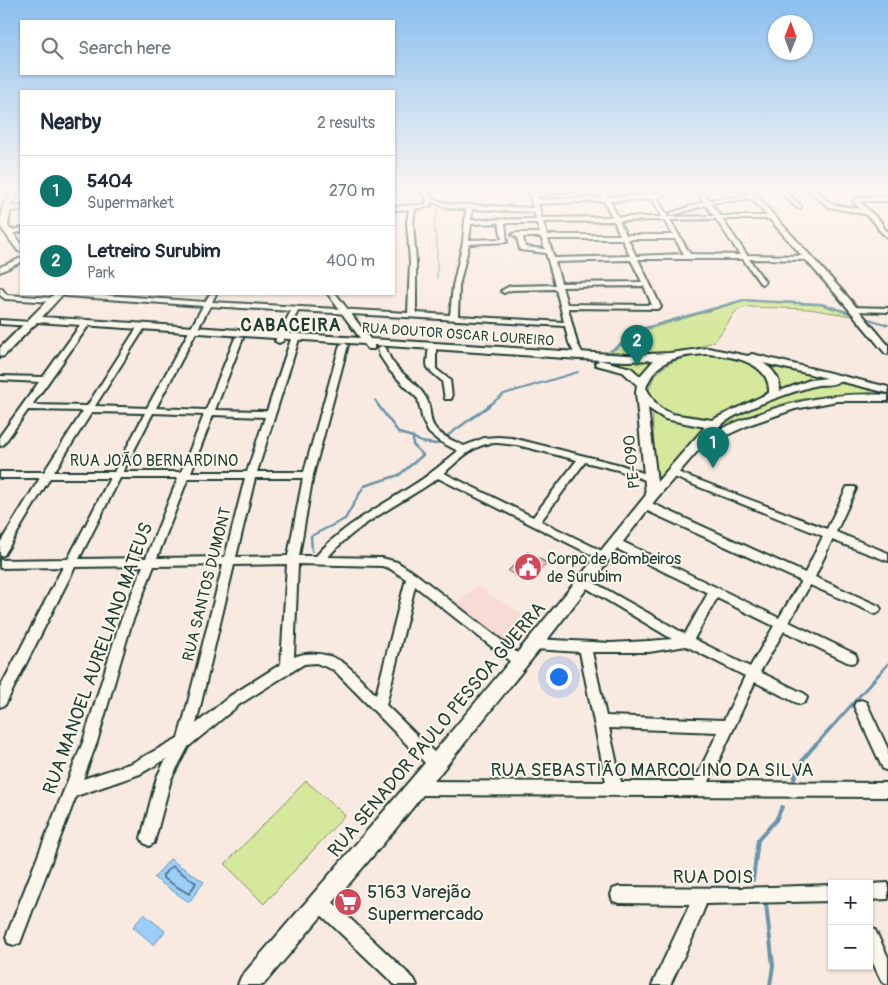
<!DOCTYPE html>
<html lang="en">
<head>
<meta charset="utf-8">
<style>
  :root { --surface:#fff; --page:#f2f2f3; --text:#1f2937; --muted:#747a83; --line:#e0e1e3; --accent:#0f766e }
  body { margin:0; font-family:Pangolin,sans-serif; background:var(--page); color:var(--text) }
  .controls { position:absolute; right:15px; bottom:15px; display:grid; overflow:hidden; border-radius:0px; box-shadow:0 1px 4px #0004 }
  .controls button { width:45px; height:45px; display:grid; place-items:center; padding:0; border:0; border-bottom:1px solid var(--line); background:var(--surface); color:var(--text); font:25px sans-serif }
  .compass { position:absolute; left:768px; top:15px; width:45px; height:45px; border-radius:50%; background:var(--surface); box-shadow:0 1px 4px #0004; rotate:1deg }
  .you { position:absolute; left:558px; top:676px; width:18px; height:18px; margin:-12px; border:4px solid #fff; border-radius:50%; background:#1a73e8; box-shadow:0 0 0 8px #1a73e833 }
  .badge { display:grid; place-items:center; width:32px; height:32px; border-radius:50%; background:var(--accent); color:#fff; font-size:16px; font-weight:700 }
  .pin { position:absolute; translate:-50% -41px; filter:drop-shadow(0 1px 2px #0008) }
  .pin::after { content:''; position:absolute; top:26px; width:18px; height:15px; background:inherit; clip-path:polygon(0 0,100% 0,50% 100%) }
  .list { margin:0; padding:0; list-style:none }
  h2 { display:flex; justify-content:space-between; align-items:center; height:65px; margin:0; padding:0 20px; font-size:21px }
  h2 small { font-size:16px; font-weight:400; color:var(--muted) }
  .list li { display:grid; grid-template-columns:32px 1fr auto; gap:15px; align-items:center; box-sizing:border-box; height:70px; padding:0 20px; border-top:1px solid var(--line) }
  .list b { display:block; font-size:19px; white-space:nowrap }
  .list p { margin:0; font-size:16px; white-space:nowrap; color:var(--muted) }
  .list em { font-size:16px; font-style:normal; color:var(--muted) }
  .icon { flex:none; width:28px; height:28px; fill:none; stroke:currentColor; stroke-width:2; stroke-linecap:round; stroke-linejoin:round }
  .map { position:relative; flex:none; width:888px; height:985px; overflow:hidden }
  .search { position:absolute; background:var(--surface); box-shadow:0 1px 4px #0004; left:20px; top:20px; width:375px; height:55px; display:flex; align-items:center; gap:12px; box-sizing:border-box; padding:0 18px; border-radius:0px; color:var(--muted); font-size:19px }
  .panel { position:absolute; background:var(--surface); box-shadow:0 1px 4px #0004; left:20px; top:90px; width:375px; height:205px; border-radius:0px }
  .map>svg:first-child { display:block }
</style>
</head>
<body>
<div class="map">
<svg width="888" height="985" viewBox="0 0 888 985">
  <rect width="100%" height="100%" fill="#f9eae1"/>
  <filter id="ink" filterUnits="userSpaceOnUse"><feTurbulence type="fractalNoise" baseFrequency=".02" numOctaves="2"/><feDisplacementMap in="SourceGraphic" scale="10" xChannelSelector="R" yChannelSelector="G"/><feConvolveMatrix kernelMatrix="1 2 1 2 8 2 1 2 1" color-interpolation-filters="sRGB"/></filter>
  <g filter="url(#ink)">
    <polygon fill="#f7dbd4" points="476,586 535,621 508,651 453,606"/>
    <g fill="#d5e89c" stroke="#7a9268">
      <polygon points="743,301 821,305 850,314 852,316 809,309 748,307 737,310 715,341 685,352 669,355 605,356 645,330"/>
      <path d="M715 355C736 357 756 362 769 382L768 391 763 394C748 402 731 414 714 418 695 422 650 415 649 390 656 360 688 355 715 355Z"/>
      <polygon points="604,360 655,360 643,372 640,377 631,369"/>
      <polygon points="758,360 825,378 804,381 783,389 774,374"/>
      <path d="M831 383 853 385 888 393V395C850 393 812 394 776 406 757 412 739 421 721 428H717C727 416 794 390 811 385 817 384 824 384 831 383Z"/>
      <path d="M653 412 678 423 708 426 658 483 655 482C658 459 651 436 653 412Z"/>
      <polygon points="306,781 345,815 264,904 225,864"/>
    </g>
    <g fill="#9bcff9" stroke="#6995aa">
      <polygon points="170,859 204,882 189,902 154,878"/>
      <polygon points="144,914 165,931 154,945 133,927"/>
    </g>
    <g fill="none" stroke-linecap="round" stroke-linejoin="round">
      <polygon stroke="#517783" stroke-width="2" points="172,866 196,883 189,894 163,878 163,875"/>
      <g stroke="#6995aa" stroke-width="1">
        <polyline points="440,202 460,190"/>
        <polyline points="437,278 437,245 434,224 439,207"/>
      </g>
      <g stroke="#6995aa" stroke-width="2">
        <polyline points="862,317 888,325"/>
        <polyline points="610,351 645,328 743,300 822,304 854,314"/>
        <polyline points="375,400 379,406"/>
        <polyline points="488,406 504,394 578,372"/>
      </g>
      <g stroke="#6995aa" stroke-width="2.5">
        <polyline points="378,405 399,433 413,437"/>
        <polyline points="312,551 311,536 345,519 364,486 399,475 423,455 413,445 413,437 421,442 436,444 490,405"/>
      </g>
      <polyline stroke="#6995aa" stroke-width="3" points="814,747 888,664"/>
      <g stroke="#6995aa" stroke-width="4">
        <polyline points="794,778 804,758 815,745"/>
        <polyline points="753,880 758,840 776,820 782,807"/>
        <polyline points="766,904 773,966 770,985"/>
      </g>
    </g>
    <polygon fill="#f3b7b5" stroke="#1f3d34" points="527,552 547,563 529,583 508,571"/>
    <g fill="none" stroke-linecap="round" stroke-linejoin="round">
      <g stroke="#1f3d34" stroke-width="4">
        <g id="minor">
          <path d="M421 190H427L432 199 449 204 533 208 528 190H534L535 193 578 190 536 196 537 200 603 197 599 190H605L608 197 650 195 648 193 651 191 655 194 667 190H675L657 198 668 217 714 216 706 205 671 216 668 214 704 202 696 190H702L709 200 753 195 755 196V198L711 203 720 216H773L774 217 771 219H722L747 255 808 256 811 258 808 260 749 259 765 282 762 284 760 283 743 259H638L661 307 657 309 568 308 577 343 584 356 580 358H577L569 343 565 326 298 311 283 341 279 343 275 341 291 311 210 306 156 408 206 410 235 338 239 336 243 338 215 410 267 411 292 336 296 334H299L300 336 257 472H304L340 345 344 343 348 345 313 475 299 556H316C344 524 380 507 415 484 431 474 444 462 458 451L439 441 429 433 423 421 418 399 390 371 380 356 378 348 382 346 386 348C393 373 415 378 426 398 432 408 428 420 435 428 442 437 454 441 464 446L484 438 498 437 512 438 621 465 651 476 653 478 648 481 618 470 585 462 541 521 608 554 609 557 608 560 604 561 438 478C401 504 358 522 328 557L382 558 397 562 416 574 524 658 526 662 524 666 520 667 516 666 415 586 386 705 441 759 443 764 441 769 436 771 431 769 334 670 316 663 304 664 240 704 188 747 171 779 154 843 149 846 144 843 141 838 157 777 166 759 140 774 76 796 20 943 14 945 8 943 6 937 83 742 119 625 143 566 75 567 5 705 0 707V688L63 567 0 568V560L68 559 110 478H50L4 555 0 556V543L40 478H0V472H44L83 411 28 410 3 445 0 446V436L39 382 0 380V376L43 377 84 320H90L91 322 32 405 87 406 138 326 142 324 146 326 95 406 147 408 203 306 66 296 63 294H91L205 302 210 294H216L212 302 408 313 410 262 407 223 409 209 396 210 394 207 426 204 427 200ZM652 199 662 217H618L610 201ZM604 201 612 217 542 218 538 204ZM432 202 448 208 466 209 463 242 453 286 450 315 416 313V262L413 223 415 209 430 206ZM472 209 534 212 536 219 471 220ZM716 219 740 255 690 254 670 220ZM664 220 673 235H626L619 221ZM614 221 620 235H547L543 222ZM499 223 502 239 469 240 471 224ZM505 223H537L540 233H515L512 235 517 237 520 250 546 253 555 285 510 286 501 291 504 293 511 290 556 289 564 322 458 316 459 286 469 244 507 242ZM523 237H541L545 249 525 247ZM548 239H622L630 256 554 258ZM628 239H675L684 254 636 256ZM631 260 642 282 561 283 555 262ZM644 286 652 305 567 304 562 287ZM92 412 145 413 114 472H54ZM153 413 204 415 181 472H123ZM213 415 265 417 247 472H191ZM498 443 517 445 577 460 533 517 444 473C461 459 474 442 498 443ZM120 478H178L146 558 79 559ZM188 478H245L225 557 157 558ZM255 478H303L288 556 236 557ZM287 564 281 664 230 696 196 724 234 565ZM298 564 382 566 389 568 406 579 376 695C367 686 352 668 342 662 328 653 309 651 294 657ZM223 565 185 714 178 738 132 763 83 779 97 742 131 625 154 566Z"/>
          <polygon points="778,190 784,190 801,206 801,208 797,208"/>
          <polygon points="808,190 815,190 833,205 861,209 853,202 861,197 888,197 888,201 862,201 860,202 881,222 884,228 888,233 888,238 879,230 876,224 865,214 829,207"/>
          <polygon points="21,206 21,210 6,211 3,209 6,207"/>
          <polygon points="21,228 21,232 7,234 4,232"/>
          <polygon points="21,258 21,262 0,272 0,267"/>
          <polygon points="0,288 2,289 7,295 53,298 57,300 53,302 5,299 0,295"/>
          <polygon points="851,307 888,308 888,312 854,311 850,309"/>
          <polygon points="0,320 32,322 36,324 32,326 0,324"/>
          <polygon points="429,344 432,344 436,346 436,369 450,380 452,397 451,399 445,399 442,381 428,369 427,363"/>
          <path d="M672 470 827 529 847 487H855L856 489 836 532 888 553V561L832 540 815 577 879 606 881 609 879 612 875 614 871 612 810 585 789 622 855 654 857 658 855 662 851 663 847 662 784 631 760 672 805 694 807 698 805 702 800 704 795 702 755 682 709 782 888 783V797L416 795 411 793 409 788 411 783 416 781 606 782 580 652 535 649 531 648 529 644 531 640 535 639 611 643 649 641 672 639 580 584 578 581 580 578 584 577 685 634 708 593 611 546 610 543 611 540H619L779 618 801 581 641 508 640 505 645 501 649 502 805 573 823 536 669 475 667 473 669 471ZM717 598 774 626 750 667 694 639ZM686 646 745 676 724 720 606 716 592 652H649ZM609 728 718 732 694 782H621Z"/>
          <polygon points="861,700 866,702 888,749 888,771 883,769 854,706 856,702"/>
          <polygon points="888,883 888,899 869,900 869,884"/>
          <polygon points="832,885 832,901 706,904 692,939 670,985 652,985 690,904 619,903 613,901 611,895 613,889 619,887 741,888"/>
          <polygon points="319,893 325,895 414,979 417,985 395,985 313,907 311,901 313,895"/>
          <polygon points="869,928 875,930 888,957 888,985 882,982 869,955"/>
        </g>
      </g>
      <g stroke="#1f3d34" stroke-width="4">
        <g id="major">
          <polygon points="13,190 19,190 11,206 8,226 21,244 21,251 18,251 0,226 3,206"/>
          <polygon points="744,190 751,190 847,296 888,345 888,354 885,353 841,300"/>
          <path d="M54 294H63L42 317 360 338 328 294H336L370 339 627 355 670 353 708 348 748 356 752 354 888 387V393L839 381C832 387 822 383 813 386 786 394 730 412 712 433 771 406 823 391 888 395V401H837L795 409 751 424 701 447 656 499 540 649 393 832 263 985H238L241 977C379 819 514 659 646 495L636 393 637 385 623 372 596 365 595 363 600 360 631 368 640 376 654 360 627 361 580 359 374 345V349H368L364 344 37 322 4 356 0 357V348ZM708 354C732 356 771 362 769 393L712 420 672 414 660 408 654 401 646 388C657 357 679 356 708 354ZM763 363 827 378 810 380 780 391C780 378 773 369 763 363ZM648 408 665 419 705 427 657 482Z"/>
        </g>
      </g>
      <use href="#minor" fill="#fbf7ec" fill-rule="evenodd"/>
      <use href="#major" fill="#fbf7ec" fill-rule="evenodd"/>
    </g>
  </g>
  <linearGradient id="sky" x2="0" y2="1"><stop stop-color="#89bfef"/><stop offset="0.58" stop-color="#fcf6f2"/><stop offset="1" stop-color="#fcf6f2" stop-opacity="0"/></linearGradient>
  <rect width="888" height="328" fill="url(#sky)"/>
  <defs>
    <g id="civic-disc" transform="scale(1.4375)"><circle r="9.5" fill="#d1495b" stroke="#fbf7ec"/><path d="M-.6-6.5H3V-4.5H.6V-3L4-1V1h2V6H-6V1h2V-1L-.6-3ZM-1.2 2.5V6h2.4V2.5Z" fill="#fff"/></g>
    <g id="supermarket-disc" transform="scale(1.4375)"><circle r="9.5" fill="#d1495b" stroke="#fbf7ec"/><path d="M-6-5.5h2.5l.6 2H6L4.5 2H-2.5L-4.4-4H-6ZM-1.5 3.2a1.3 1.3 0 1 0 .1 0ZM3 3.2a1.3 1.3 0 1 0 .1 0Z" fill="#fff"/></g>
  </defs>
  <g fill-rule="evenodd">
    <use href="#civic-disc" x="528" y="567"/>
    <use href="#supermarket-disc" x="348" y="902"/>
  </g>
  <g text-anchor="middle" stroke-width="4" stroke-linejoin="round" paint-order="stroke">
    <g font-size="14" fill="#1f3d34" stroke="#fbf7ec">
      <text transform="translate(458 334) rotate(4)" y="5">RUA DOUTOR OSCAR LOUREIRO</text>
    </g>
    <g font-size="16" fill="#1f3d34" stroke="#fbf7ec">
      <text x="154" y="466">RUA JOÃO BERNARDINO</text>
      <text transform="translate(631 462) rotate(-96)" y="6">PE-090</text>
      <text transform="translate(206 584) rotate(-76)" y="6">RUA SANTOS DUMONT</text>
    </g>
    <g font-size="16" fill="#1f3d34" stroke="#fbf7ec" text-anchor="start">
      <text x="547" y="564">Corpo de Bombeiros<tspan x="547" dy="18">de Surubim</tspan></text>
    </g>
    <g font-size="18" font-weight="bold" letter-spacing="1" fill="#1f3d34" stroke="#fbf7ec">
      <text x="291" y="331">CABACEIRA</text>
    </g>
    <g font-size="19" fill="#1f3d34" stroke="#fbf7ec">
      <text transform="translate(97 658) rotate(-70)" y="7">RUA MANOEL AURELIANO MATEUS</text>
      <text transform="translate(436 729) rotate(-50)" y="7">RUA SENADOR PAULO PESSOA GUERRA</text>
      <text x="652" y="776">RUA SEBASTIÃO MARCOLINO DA SILVA</text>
      <text x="713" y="883">RUA DOIS</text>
    </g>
    <g font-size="19" fill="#1f3d34" stroke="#fbf7ec" text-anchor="start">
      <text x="367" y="898">5163 Varejão<tspan x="367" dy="22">Supermercado</tspan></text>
    </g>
  </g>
</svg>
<div class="controls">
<button>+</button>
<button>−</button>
</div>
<svg class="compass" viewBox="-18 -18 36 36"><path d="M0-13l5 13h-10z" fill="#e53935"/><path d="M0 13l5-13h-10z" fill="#747a83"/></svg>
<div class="you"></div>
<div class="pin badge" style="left:713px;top:468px">1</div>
<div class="pin badge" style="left:637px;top:366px">2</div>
<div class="search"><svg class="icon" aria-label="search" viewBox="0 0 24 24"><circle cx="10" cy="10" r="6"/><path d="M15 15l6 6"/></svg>Search here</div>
<section class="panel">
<h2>Nearby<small>2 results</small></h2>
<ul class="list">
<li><span class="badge">1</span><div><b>5404</b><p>Supermarket</p></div><em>270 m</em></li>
<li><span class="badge">2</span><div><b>Letreiro Surubim</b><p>Park</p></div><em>400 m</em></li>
</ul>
</section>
</div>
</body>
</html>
